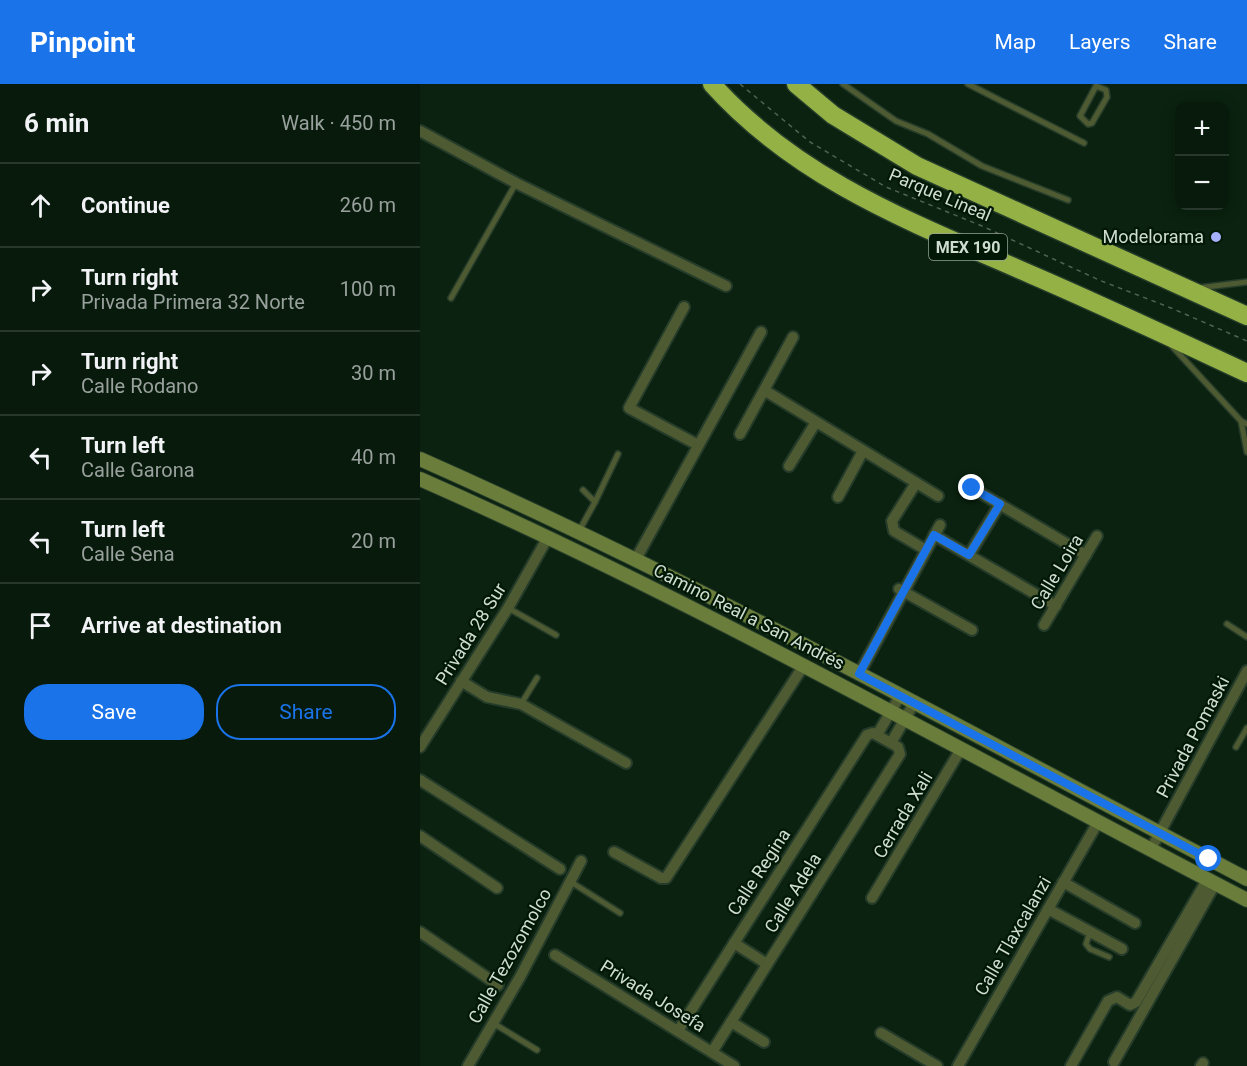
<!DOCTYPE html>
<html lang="en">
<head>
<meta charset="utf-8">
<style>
  :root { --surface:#081a0b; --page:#112314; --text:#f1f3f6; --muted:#98a19d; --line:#29382c; --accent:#1a73e8 }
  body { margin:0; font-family:Roboto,sans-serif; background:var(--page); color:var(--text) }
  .controls { position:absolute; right:18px; top:18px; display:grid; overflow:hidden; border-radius:12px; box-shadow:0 3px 15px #0003 }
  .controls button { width:54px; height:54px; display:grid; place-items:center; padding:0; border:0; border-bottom:2px solid var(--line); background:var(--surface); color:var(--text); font:30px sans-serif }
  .stop { position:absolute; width:18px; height:18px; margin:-14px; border:4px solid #1a73e8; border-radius:50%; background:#fff }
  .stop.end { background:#1a73e8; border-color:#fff; box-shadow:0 2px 6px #0008 }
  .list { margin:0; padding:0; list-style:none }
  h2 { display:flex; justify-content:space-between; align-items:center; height:78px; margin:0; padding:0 24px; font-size:26px }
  h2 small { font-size:20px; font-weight:400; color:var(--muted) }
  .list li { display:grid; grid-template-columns:39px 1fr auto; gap:18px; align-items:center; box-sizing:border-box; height:84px; padding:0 24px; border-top:2px solid var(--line) }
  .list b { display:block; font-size:22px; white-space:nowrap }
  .list p { margin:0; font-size:20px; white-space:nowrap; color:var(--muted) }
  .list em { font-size:20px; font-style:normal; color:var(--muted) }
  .actions { display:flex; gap:12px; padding:18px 24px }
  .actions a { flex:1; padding:14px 0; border:2px solid var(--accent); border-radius:24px; text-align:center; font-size:21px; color:var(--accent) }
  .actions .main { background:var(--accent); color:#fff }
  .icon { flex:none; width:33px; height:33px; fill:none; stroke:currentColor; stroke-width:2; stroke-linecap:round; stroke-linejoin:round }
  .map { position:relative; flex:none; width:827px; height:982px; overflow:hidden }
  header { display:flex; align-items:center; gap:36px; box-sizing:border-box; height:84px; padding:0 30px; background:var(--accent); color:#fff }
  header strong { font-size:28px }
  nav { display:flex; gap:33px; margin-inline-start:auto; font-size:21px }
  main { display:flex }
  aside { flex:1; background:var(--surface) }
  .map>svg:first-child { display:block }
</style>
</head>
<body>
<header>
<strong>Pinpoint</strong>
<nav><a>Map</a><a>Layers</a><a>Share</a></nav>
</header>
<main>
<aside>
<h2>6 min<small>Walk · 450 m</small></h2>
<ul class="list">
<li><svg class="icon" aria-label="ahead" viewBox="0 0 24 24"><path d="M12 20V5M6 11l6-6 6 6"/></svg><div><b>Continue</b></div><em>260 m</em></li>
<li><svg class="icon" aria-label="right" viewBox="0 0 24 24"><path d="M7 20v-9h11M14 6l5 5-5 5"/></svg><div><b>Turn right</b><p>Privada Primera 32 Norte</p></div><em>100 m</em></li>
<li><svg class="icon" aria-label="right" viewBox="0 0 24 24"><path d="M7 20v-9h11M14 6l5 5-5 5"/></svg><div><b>Turn right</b><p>Calle Rodano</p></div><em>30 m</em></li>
<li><svg class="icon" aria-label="left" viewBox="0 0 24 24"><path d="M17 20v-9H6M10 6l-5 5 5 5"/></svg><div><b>Turn left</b><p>Calle Garona</p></div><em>40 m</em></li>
<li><svg class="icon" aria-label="left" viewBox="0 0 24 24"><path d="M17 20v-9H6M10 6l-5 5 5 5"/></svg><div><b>Turn left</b><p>Calle Sena</p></div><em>20 m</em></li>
<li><svg class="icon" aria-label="arrive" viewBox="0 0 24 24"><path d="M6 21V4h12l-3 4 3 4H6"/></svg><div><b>Arrive at destination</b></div></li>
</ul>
<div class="actions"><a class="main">Save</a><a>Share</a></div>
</aside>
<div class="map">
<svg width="827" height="982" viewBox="0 0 827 982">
  <rect width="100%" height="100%" fill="#0a220f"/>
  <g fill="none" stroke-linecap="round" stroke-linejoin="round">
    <g stroke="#263c2a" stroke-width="8">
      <g id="lane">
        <polyline points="423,0 476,37 508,50 562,82 648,116"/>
        <polyline points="548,0 664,59"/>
        <polygon points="676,2 686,6 687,13 672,39 668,40 660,32"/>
        <polyline points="778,204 827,198"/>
        <polyline points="31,214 96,99"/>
        <polyline points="751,261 821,337 827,340"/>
        <polyline points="821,337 827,368"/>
        <polyline points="175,418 198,370"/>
        <polyline points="159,447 175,418 163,406"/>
        <polyline points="88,524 136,551"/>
        <polyline points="807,540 827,553"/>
        <polyline points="101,620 117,594"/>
        <polyline points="816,663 827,644"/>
        <polyline points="151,798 200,829"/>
        <polyline points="670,848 666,860 670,865 689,873"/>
        <polyline points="73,939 117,966"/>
      </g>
    </g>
    <g stroke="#263c2a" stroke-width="14">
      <g id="street">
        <polyline points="0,47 96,99 306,202"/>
        <polyline points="264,223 209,324 278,361"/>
        <polyline points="344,306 518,412"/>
        <polyline points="320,350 373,253"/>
        <polyline points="369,382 396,338"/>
        <polyline points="496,399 472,437 474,447 506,466"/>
        <polyline points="552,404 666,471"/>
        <polyline points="418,413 443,367"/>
        <polyline points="514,451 636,522"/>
        <polyline points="549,471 580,420"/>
        <polyline points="216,475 341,248"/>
        <polyline points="479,505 552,546"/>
        <polyline points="624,541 677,452"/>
        <polyline points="439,590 520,441"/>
        <polyline points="41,597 67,613 101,620 206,679"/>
        <polyline points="457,651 480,612"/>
        <polyline points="471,659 494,619"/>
        <polyline points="0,663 88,524 128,453"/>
        <polyline points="0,696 140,785"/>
        <polyline points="0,752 77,804"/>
        <polyline points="731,765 827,587"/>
        <polyline points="194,768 241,794 246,794 384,581"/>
        <polyline points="643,798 715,839"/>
        <polyline points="452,814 541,665"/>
        <polyline points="628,825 702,865"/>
        <polyline points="0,848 78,901"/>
        <polyline points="314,859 347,880"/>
        <polyline points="135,871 314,982"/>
        <polyline points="311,938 344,958"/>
        <polyline points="258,947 447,651 453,649 478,663 480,670 292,968"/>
        <polyline points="461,949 517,982"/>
        <polyline points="694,978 795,800"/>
        <polyline points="48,982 100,893 161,777"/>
        <polyline points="538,982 678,738"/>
        <polyline points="651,982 688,917 697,913 710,921 716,918 787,796"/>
        <polyline points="781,982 783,979"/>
      </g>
    </g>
    <g stroke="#263c2a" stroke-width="16">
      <g id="secondary">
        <path d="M0 375C283 500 553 651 827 795"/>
        <path d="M0 395C284 520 552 674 827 816"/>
      </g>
    </g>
    <g stroke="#263c2a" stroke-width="21">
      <g id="highway">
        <path d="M292 0C379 97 496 140 612 191 684 222 756 256 827 289"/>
        <polyline points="376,0 413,31 497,82 827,232"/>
      </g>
    </g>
    <polyline stroke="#4f6352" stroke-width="1.5" stroke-dasharray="4.5 4.5" stroke-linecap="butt" points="320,0 390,58 466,103 562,142 679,196 751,224 827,257"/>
    <use href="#lane" stroke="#4e5a32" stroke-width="5"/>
    <use href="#street" stroke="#4e5a32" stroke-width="10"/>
    <use href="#secondary" stroke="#6a7d3b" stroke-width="14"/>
    <use href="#highway" stroke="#94b145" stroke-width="18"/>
  </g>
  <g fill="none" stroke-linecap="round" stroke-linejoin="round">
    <polyline stroke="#1a73e8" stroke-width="8" points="552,404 580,420 549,471 514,451 439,590 789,775"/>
  </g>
  <circle fill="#a5b1fc" stroke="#021806" stroke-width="2" cx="796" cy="153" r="6"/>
  <g text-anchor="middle" stroke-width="4.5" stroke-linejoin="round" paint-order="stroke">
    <rect fill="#021806" stroke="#92a293" stroke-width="1.5" x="509" y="150" width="78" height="26" rx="4.5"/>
    <g font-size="16" font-weight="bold" fill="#cfddd0">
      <text x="548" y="169">MEX 190</text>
    </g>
    <g font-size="18" fill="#cfddd0" stroke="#021806">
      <text transform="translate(520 111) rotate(23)" y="6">Parque Lineal</text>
      <text transform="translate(637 488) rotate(-59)" y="6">Calle Loira</text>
      <text transform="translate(329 533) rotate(27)" y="6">Camino Real a San Andrés</text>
      <text transform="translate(51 550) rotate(-58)" y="6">Privada 28 Sur</text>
      <text transform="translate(773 653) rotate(-62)" y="6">Privada Pomaski</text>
      <text transform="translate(483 731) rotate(-59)" y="6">Cerrada Xali</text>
      <text transform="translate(339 788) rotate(-57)" y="6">Calle Regina</text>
      <text transform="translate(373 809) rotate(-58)" y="6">Calle Adela</text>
      <text transform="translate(593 852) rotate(-60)" y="6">Calle Tlaxcalanzi</text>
      <text transform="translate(90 872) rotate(-61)" y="6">Calle Tezozomolco</text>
      <text transform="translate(233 912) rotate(32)" y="6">Privada Josefa</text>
    </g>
    <g font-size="18" fill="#cfddd0" stroke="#021806" text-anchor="end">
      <text x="784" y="159">Modelorama</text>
    </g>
  </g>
</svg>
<div class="controls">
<button>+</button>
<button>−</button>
</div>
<div class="stop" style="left:789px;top:775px"></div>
<div class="stop end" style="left:552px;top:404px"></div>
</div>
</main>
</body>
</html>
